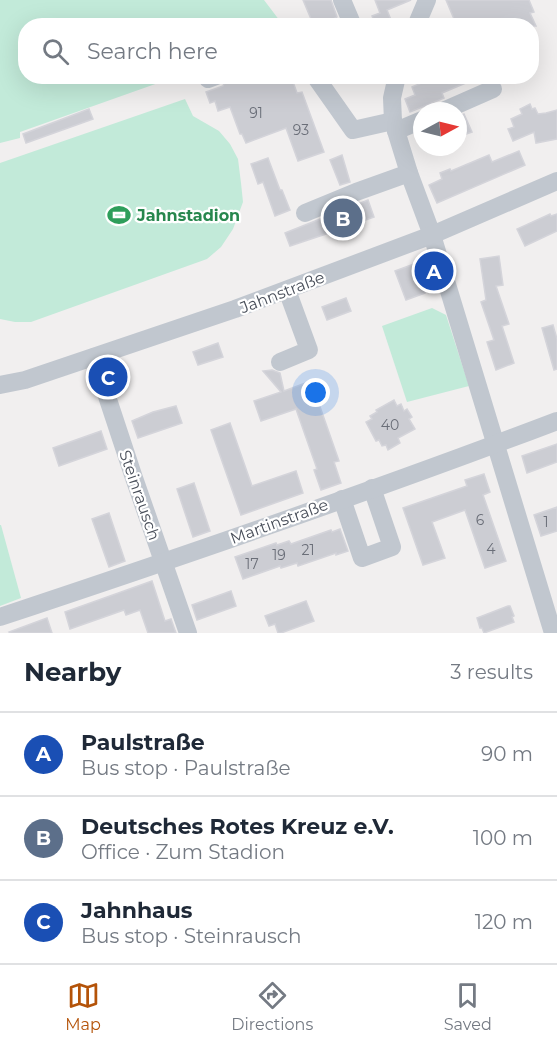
<!DOCTYPE html>
<html lang="en">
<head>
<meta charset="utf-8">
<style>
  :root { --surface:#fff; --page:#f2f2f3; --text:#1f2937; --muted:#747a83; --line:#e0e1e3; --accent:#b45309 }
  body { margin:0; font-family:Montserrat,sans-serif; background:var(--page); color:var(--text) }
  .compass { position:absolute; left:413px; top:102px; width:54px; height:54px; border-radius:50%; background:var(--surface); box-shadow:0 6px 24px #0002; rotate:83deg }
  .you { position:absolute; left:316px; top:393px; width:21px; height:21px; margin:-15px; border:4px solid #fff; border-radius:50%; background:#1a73e8; box-shadow:0 0 0 9px #1a73e833 }
  .badge { display:grid; place-items:center; width:39px; height:39px; border-radius:50%; background:var(--accent); color:#fff; font-size:20px; font-weight:700 }
  .pin { position:absolute; translate:-50% -50%; border:3px solid #fff; box-shadow:0 2px 6px #0006 }
  .list { margin:0; padding:0; list-style:none }
  h2 { display:flex; justify-content:space-between; align-items:center; height:78px; margin:0; padding:0 24px; font-size:26px }
  h2 small { font-size:20px; font-weight:400; color:var(--muted) }
  .list li { display:grid; grid-template-columns:39px 1fr auto; gap:18px; align-items:center; box-sizing:border-box; height:84px; padding:0 24px; border-top:2px solid var(--line) }
  .list b { display:block; font-size:22px; white-space:nowrap }
  .list p { margin:0; font-size:20px; white-space:nowrap; color:var(--muted) }
  .list em { font-size:20px; font-style:normal; color:var(--muted) }
  .icon { flex:none; width:33px; height:33px; fill:none; stroke:currentColor; stroke-width:2; stroke-linecap:round; stroke-linejoin:round }
  .map { position:relative; flex:none; width:557px; height:633px; overflow:hidden }
  .search { position:absolute; background:var(--surface); box-shadow:0 6px 24px #0002; left:18px; right:18px; top:18px; height:66px; display:flex; align-items:center; gap:15px; box-sizing:border-box; padding:0 21px; border-radius:24px; color:var(--muted); font-size:22px }
  .sheet { height:330px; background:var(--surface) }
  nav { display:flex; justify-content:space-around; align-items:center; box-sizing:border-box; height:84px; border-top:2px solid var(--line); background:var(--surface); font-size:16px; color:var(--muted) }
  nav a { display:grid; justify-items:center; gap:3px }
  nav .on { color:var(--accent) }
  .map>svg:first-child { display:block }
</style>
</head>
<body>
<div class="map">
<svg width="557" height="633" viewBox="0 0 557 633">
  <rect width="100%" height="100%" fill="#f1efef"/>
  <g fill="#c2ead9">
    <polygon points="0,0 264,0 283,25 26,26 26,76 175,77 20,132 20,138 0,143"/>
    <polygon points="185,99 193,116 219,131 230,144 238,159 241,183 243,202 233,229 221,247 207,259 31,322 15,322 0,319 0,163"/>
    <polygon points="432,308 446,315 469,386 407,402 382,326"/>
    <polygon points="0,525 1,525 21,598 0,606"/>
  </g>
  <g fill="#cccdd3" stroke="#d4d4da" stroke-width="1.5">
    <polygon points="303,0 331,0 337,17 333,19 336,26 314,26"/>
    <polygon points="375,0 411,0 387,10 391,20 387,22 389,26 376,26 372,16 380,13"/>
    <polygon points="446,0 529,0 534,12 530,13 536,26 457,26"/>
    <polygon points="227,76 291,76 297,93 302,92 324,152 298,161 286,128 246,143 242,134 240,134 230,107 218,111 215,101 210,103 206,92 223,86"/>
    <polygon points="438,76 480,77 442,93 444,98 410,112 405,99 415,95 412,87"/>
    <polygon points="530,104 532,109 535,108 538,114 546,113 557,110 557,139 536,143 534,132 513,141 508,129 514,127 511,119 522,114 520,109"/>
    <polygon points="89,109 93,119 26,143 23,134"/>
    <polygon points="464,114 472,132 458,137 458,117"/>
    <polygon points="519,151 525,165 437,203 429,185 442,179 440,173 450,169 451,171 489,155 492,162"/>
    <polygon points="342,155 350,182 340,185 330,160"/>
    <polygon points="268,158 280,190 282,190 290,210 275,216 263,182 258,184 251,164"/>
    <polygon points="368,200 374,217 354,224 356,230 343,235 341,229 290,246 285,233"/>
    <polygon points="550,214 551,216 557,214 557,231 525,246 517,229"/>
    <polygon points="499,256 503,285 496,286 509,324 502,326 514,363 496,370 487,342 494,340 481,302 486,300 480,259"/>
    <polygon points="414,264 425,293 406,300 395,271"/>
    <polygon points="346,298 351,311 327,320 322,307"/>
    <polygon points="553,325 557,339 557,369 554,370 542,328"/>
    <polygon points="218,343 223,357 198,365 193,352"/>
    <polygon points="272,370 280,373 284,391 311,381 339,461 334,462 341,483 321,490 314,470 317,469 296,409 261,421 254,401 281,392 263,371"/>
    <polygon points="394,400 397,406 401,404 404,411 407,409 412,417 409,419 415,429 398,438 400,443 388,450 386,445 382,446 379,440 376,441 366,422 372,419 370,416 377,412 376,410"/>
    <polygon points="176,406 182,423 138,438 132,421 153,412"/>
    <polygon points="230,423 252,486 296,471 303,493 241,515 211,430"/>
    <polygon points="101,431 107,449 59,466 53,448"/>
    <polygon points="557,444 557,462 527,473 522,456"/>
    <polygon points="484,474 490,492 483,495 506,561 485,568 465,510 432,522 445,558 423,565 403,508 467,486 465,480"/>
    <polygon points="194,483 210,531 193,537 177,489"/>
    <polygon points="557,507 557,531 541,536 534,515"/>
    <polygon points="109,513 125,561 109,567 92,519"/>
    <polygon points="340,529 348,551 336,555 336,553 298,566 297,563 281,568 280,566 243,579 235,557 276,543 277,545 289,541 291,544 331,530 332,532"/>
    <polygon points="152,581 164,618 165,621 171,619 176,633 148,633 140,610 126,615 124,610 70,629 65,612"/>
    <polygon points="231,591 236,606 197,620 192,605"/>
    <polygon points="306,601 314,621 281,633 278,633 275,624 269,626 265,616"/>
    <polygon points="508,606 510,606 514,616 512,617 514,622 484,633 482,628 480,628 477,618"/>
    <polygon points="47,618 52,633 10,633 9,632"/>
  </g>
  <g fill="none" stroke-linecap="round" stroke-linejoin="round">
    <g stroke="#c1c7cf" stroke-width="18">
      <polyline points="342,0 353,26"/>
      <polyline points="416,26 427,0"/>
      <polyline points="315,76 353,130 393,121"/>
      <polyline points="397,76 392,98 393,121 409,173 432,235 553,633"/>
      <polyline points="208,79 216,76"/>
      <polyline points="443,111 493,89"/>
      <polyline points="396,131 422,120"/>
      <polyline points="305,213 356,192 409,173"/>
      <polyline points="94,357 133,475 188,633"/>
      <polyline points="280,362 309,350 287,290"/>
      <polyline points="0,385 25,380 235,309 432,235 557,181"/>
      <polyline points="342,499 362,558 392,547 372,488"/>
      <path d="M0 617C187 555 373 491 557 421"/>
    </g>
  </g>
  <defs>
    <g id="stadium-bare" transform="scale(1.8)"><path d="M0-5a6.5 5 0 1 0 0 10a6.5 5 0 1 0 0-10ZM-3.5-1.8h7v3.6h-7Z" fill="#2e9e5b" stroke="#fff" stroke-width="2.5" paint-order="stroke"/></g>
  </defs>
  <g fill-rule="evenodd">
    <use href="#stadium-bare" x="119" y="215"/>
  </g>
  <g text-anchor="middle" stroke-width="4.5" stroke-linejoin="round" paint-order="stroke">
    <g font-size="14" fill="#6a6e78">
      <text x="256" y="118">91</text>
      <text x="301" y="135">93</text>
      <text x="390" y="430">40</text>
      <text x="480" y="525">6</text>
      <text x="546" y="527">1</text>
      <text x="491" y="554">4</text>
      <text x="308" y="555">21</text>
      <text x="279" y="560">19</text>
      <text x="252" y="569">17</text>
    </g>
    <g font-size="16" font-weight="bold" fill="#27864d" stroke="#fff" text-anchor="start">
      <text x="137" y="221">Jahnstadion</text>
    </g>
    <g font-size="16" fill="#494f5a" stroke="#fff">
      <text transform="translate(282 292) rotate(-21)" y="6">Jahnstraße</text>
      <text transform="translate(140 495) rotate(71)" y="6">Steinrausch</text>
      <text transform="translate(279 521) rotate(-20)" y="6">Martinstraße</text>
    </g>
  </g>
</svg>
<svg class="compass" viewBox="-18 -18 36 36"><path d="M0-13l5 13h-10z" fill="#e53935"/><path d="M0 13l5-13h-10z" fill="#747a83"/></svg>
<div class="you"></div>
<div class="pin badge" style="left:434px;top:271px;background:#1a4fb4">A</div>
<div class="pin badge" style="left:343px;top:218px;background:#5c6f8a">B</div>
<div class="pin badge" style="left:108px;top:377px;background:#1a4fb4">C</div>
<div class="search"><svg class="icon" aria-label="search" viewBox="0 0 24 24"><circle cx="10" cy="10" r="6"/><path d="M15 15l6 6"/></svg>Search here</div>
</div>
<section class="sheet">
<h2>Nearby<small>3 results</small></h2>
<ul class="list">
<li><span class="badge" style="background:#1a4fb4">A</span><div><b>Paulstraße</b><p>Bus stop · Paulstraße</p></div><em>90 m</em></li>
<li><span class="badge" style="background:#5c6f8a">B</span><div><b>Deutsches Rotes Kreuz e.V.</b><p>Office · Zum Stadion</p></div><em>100 m</em></li>
<li><span class="badge" style="background:#1a4fb4">C</span><div><b>Jahnhaus</b><p>Bus stop · Steinrausch</p></div><em>120 m</em></li>
</ul>
</section>
<nav>
<a class="on"><svg class="icon" aria-label="map" viewBox="0 0 24 24"><path d="M3 6l6-2 6 2 6-2v14l-6 2-6-2-6 2zM9 4v14M15 6v14"/></svg>Map</a>
<a><svg class="icon" aria-label="directions" viewBox="0 0 24 24"><path d="M12 3l9 9-9 9-9-9zM9 14v-3h6M13 9l2 2-2 2"/></svg>Directions</a>
<a><svg class="icon" aria-label="saved" viewBox="0 0 24 24"><path d="M7 4h10v16l-5-4-5 4z"/></svg>Saved</a>
</nav>
</body>
</html>
